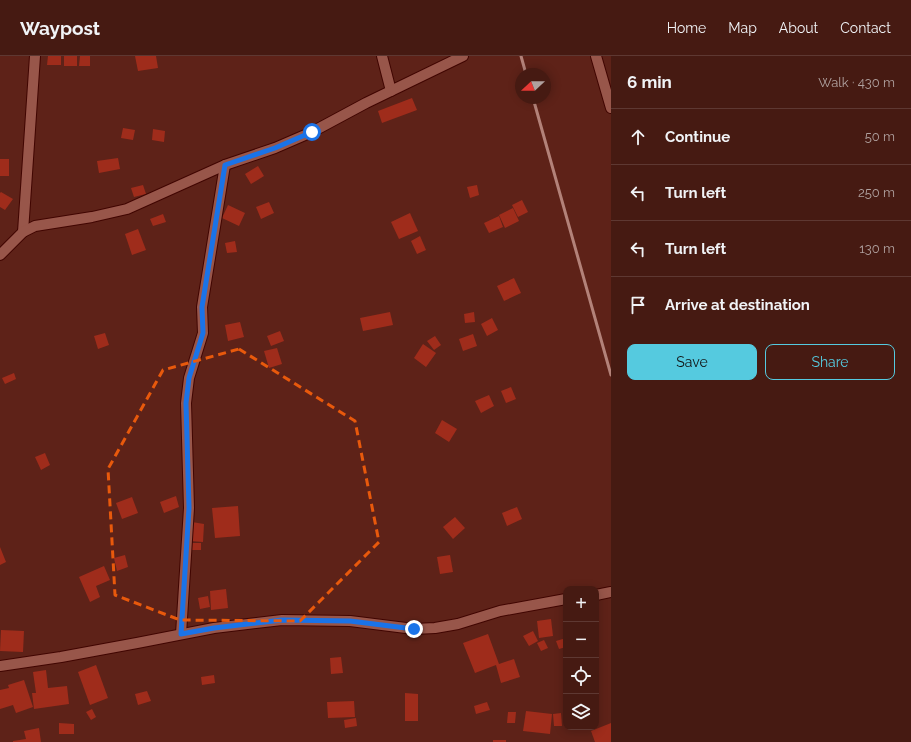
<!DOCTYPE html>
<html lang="en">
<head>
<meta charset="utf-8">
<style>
  :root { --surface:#461a12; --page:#502720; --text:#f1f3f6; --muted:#b0a19f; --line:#5e3832; --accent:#55cadf }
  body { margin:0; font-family:Raleway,sans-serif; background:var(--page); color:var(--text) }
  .controls { position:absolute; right:12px; bottom:12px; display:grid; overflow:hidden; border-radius:8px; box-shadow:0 2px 10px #0003 }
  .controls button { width:36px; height:36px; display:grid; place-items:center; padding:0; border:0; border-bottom:1px solid var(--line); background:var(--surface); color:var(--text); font:20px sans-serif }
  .compass { position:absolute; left:515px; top:12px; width:36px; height:36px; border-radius:50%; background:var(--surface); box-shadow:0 2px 10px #0003; rotate:248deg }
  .stop { position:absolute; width:12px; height:12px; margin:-9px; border:3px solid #1a73e8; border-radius:50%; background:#fff }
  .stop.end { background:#1a73e8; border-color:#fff; box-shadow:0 1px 4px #0008 }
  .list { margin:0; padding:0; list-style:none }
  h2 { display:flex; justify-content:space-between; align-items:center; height:52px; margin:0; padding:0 16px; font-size:17px }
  h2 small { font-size:13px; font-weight:400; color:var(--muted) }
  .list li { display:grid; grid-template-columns:26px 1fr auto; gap:12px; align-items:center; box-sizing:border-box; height:56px; padding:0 16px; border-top:1px solid var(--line) }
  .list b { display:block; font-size:15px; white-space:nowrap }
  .list em { font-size:13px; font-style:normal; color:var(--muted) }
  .actions { display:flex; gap:8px; padding:12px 16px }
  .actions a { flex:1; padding:9px 0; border:1px solid var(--accent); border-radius:8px; text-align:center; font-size:14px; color:var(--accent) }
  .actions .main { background:var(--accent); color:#111 }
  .icon { flex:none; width:22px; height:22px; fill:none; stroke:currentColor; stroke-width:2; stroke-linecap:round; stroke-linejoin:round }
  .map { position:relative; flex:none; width:611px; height:686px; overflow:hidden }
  header { display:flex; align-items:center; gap:24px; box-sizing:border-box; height:56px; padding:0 20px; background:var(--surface); border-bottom:1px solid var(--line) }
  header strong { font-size:19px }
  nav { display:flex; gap:22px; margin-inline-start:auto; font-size:14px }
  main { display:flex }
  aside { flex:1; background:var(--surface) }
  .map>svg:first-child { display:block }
</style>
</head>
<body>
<header>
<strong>Waypost</strong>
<nav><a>Home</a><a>Map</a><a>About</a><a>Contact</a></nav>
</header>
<main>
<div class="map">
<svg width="611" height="686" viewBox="0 0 611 686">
  <rect width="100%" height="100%" fill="#5e2218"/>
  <g fill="#9f2c1b">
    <polygon points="48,0 61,0 61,9 47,9"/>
    <rect x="64" y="0" width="13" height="10"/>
    <polygon points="80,0 90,0 90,10 79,10"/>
    <polygon points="135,0 156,0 158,12 138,15"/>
    <polygon points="412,42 417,54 382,67 378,55"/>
    <polygon points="123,72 135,74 133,84 121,82"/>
    <polygon points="153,73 165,75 164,86 152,84"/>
    <polygon points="118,102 120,113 99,117 97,105"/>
    <rect x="0" y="103" width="9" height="17"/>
    <polygon points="258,110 264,120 251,128 245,118"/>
    <polygon points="143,129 146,138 134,141 131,132"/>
    <polygon points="477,129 479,139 470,142 467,131"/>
    <polygon points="1,136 13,143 5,154 0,151 0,137"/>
    <polygon points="522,144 528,156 518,161 512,149"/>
    <polygon points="269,146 274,157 261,163 256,151"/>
    <polygon points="228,149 245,157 239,170 222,162"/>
    <polygon points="513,152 519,165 505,172 499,159"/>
    <polygon points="410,157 418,175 399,183 391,166"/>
    <polygon points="163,158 166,166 153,170 150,163"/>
    <polygon points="499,160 503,171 489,177 484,167"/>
    <polygon points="138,173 146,194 132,199 125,178"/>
    <polygon points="420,180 426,194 417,198 411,185"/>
    <polygon points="235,185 237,196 227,197 225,187"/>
    <polygon points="514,222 521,237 504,245 497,230"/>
    <polygon points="390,256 393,269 363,275 360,262"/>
    <polygon points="474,256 475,266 465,267 464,258"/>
    <polygon points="492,262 498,274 487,280 481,268"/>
    <polygon points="240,266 244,281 228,285 225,269"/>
    <polygon points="280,275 284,285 271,290 267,280"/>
    <polygon points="105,277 109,289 98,293 94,280"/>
    <polygon points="473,278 477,290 463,295 459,283"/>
    <polygon points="435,280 441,289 434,294 427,285"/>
    <polygon points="423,288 436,297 426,311 414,302"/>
    <polygon points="277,292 282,308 269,312 264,295"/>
    <polygon points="14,317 16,323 5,328 2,322"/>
    <polygon points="511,331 516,343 506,347 501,335"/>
    <polygon points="489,339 494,350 481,357 475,345"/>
    <polygon points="442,364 457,373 449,386 435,377"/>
    <polygon points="45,397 50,409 41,414 35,401"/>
    <polygon points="176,440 179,451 164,457 160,446"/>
    <polygon points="132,441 138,457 122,463 116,447"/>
    <polygon points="238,450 240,480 215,482 212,452"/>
    <polygon points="517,451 522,463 507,470 502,457"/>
    <polygon points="455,461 465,472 453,483 443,471"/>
    <polygon points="192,466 204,468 203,486 190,485"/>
    <rect x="189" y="487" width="12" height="7"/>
    <polygon points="0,491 6,506 0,509"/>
    <polygon points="125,499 128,511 117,515 114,502"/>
    <polygon points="450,499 453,516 440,518 437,501"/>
    <polygon points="104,510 110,524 96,530 100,541 90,546 79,521"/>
    <polygon points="226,533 228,552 211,554 210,535"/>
    <polygon points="208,540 210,551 200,553 198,542"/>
    <polygon points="551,563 553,580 539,582 537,565"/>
    <polygon points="1,574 24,575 23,596 0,595"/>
    <polygon points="533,575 538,585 529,590 523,580"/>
    <polygon points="488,578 499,608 514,603 520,621 501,627 496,609 475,617 463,587"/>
    <polygon points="566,582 566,591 559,593 556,585"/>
    <polygon points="544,584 548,592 541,595 537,587"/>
    <polygon points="341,601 343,617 331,618 330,602"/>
    <polygon points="96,609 108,642 90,649 78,616"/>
    <polygon points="46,614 48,632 67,630 69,648 34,653 32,637 36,637 33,616"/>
    <polygon points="214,619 215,627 202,629 201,621"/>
    <polygon points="24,624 33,651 16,657 13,649 0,653 0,634 9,632 8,629"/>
    <polygon points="147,635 151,645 138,649 135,638"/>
    <polygon points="405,637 418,638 418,665 405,665"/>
    <polygon points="354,645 355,661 328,662 327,646"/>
    <polygon points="487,646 490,654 476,658 474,650"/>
    <polygon points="92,653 96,661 91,664 86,656"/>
    <polygon points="526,655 552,658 550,678 523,675"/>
    <polygon points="508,656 516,656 515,667 507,667"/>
    <polygon points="561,657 562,670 554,670 553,658"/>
    <polygon points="356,662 357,670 345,672 344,664"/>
    <polygon points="59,667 74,668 74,678 59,678"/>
    <polygon points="611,667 611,686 595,686 591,675"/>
    <polygon points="39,672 41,686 13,686 13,685 26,683 24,675"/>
    <rect x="493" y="684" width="13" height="2"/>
  </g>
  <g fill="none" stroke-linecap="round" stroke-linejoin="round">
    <g stroke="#400501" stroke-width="12">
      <g id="street">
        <polyline points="382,0 391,35"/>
        <polyline points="596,0 611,52"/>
        <polyline points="23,176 35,0"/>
        <polyline points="0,199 23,176 35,170 92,161 127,153 225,109 275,92 312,76 366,47 463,0"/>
        <polyline points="596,539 611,536"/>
        <polyline points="181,578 189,452 186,347 189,322 203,277 202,251 225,109"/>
        <polyline points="0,610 61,601 137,587 214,572 282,564 350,565 414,573 435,572 458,568 500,555 566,543"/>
      </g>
    </g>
    <use href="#street" stroke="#98564a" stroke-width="10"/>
    <g stroke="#b38279" stroke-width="3">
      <polyline points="521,0 526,18"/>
      <polyline points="533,42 611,319"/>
    </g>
  </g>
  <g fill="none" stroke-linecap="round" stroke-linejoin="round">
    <polyline stroke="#1a73e8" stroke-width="5" points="312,76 275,92 225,109 202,251 203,277 189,322 186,347 189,452 181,578 214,572 282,564 350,565 414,573"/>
  </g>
  <path fill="none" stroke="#e8590c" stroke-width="3" stroke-dasharray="8 5" stroke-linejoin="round" d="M239 293 355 365 379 486 300 565 180 564 115 539 108 413 163 314Z"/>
</svg>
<div class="controls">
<button>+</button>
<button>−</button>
<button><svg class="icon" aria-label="locate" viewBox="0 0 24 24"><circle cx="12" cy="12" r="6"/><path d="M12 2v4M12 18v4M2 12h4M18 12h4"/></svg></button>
<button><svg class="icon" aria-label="layers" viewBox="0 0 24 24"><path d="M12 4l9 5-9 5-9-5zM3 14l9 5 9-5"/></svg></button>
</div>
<svg class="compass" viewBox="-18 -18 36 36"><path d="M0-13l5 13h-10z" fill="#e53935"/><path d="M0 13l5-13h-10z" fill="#b0a19f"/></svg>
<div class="stop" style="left:312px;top:76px"></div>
<div class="stop end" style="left:414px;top:573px"></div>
</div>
<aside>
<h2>6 min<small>Walk · 430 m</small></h2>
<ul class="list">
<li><svg class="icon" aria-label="ahead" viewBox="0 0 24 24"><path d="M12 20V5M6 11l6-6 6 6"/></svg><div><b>Continue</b></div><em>50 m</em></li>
<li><svg class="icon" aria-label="left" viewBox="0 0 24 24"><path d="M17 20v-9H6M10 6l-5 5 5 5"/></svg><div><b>Turn left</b></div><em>250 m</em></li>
<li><svg class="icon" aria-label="left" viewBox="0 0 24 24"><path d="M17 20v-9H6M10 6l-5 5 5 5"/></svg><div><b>Turn left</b></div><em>130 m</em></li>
<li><svg class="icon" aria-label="arrive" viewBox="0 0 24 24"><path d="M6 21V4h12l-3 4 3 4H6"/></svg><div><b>Arrive at destination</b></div></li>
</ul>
<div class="actions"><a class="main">Save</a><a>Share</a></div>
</aside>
</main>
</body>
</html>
